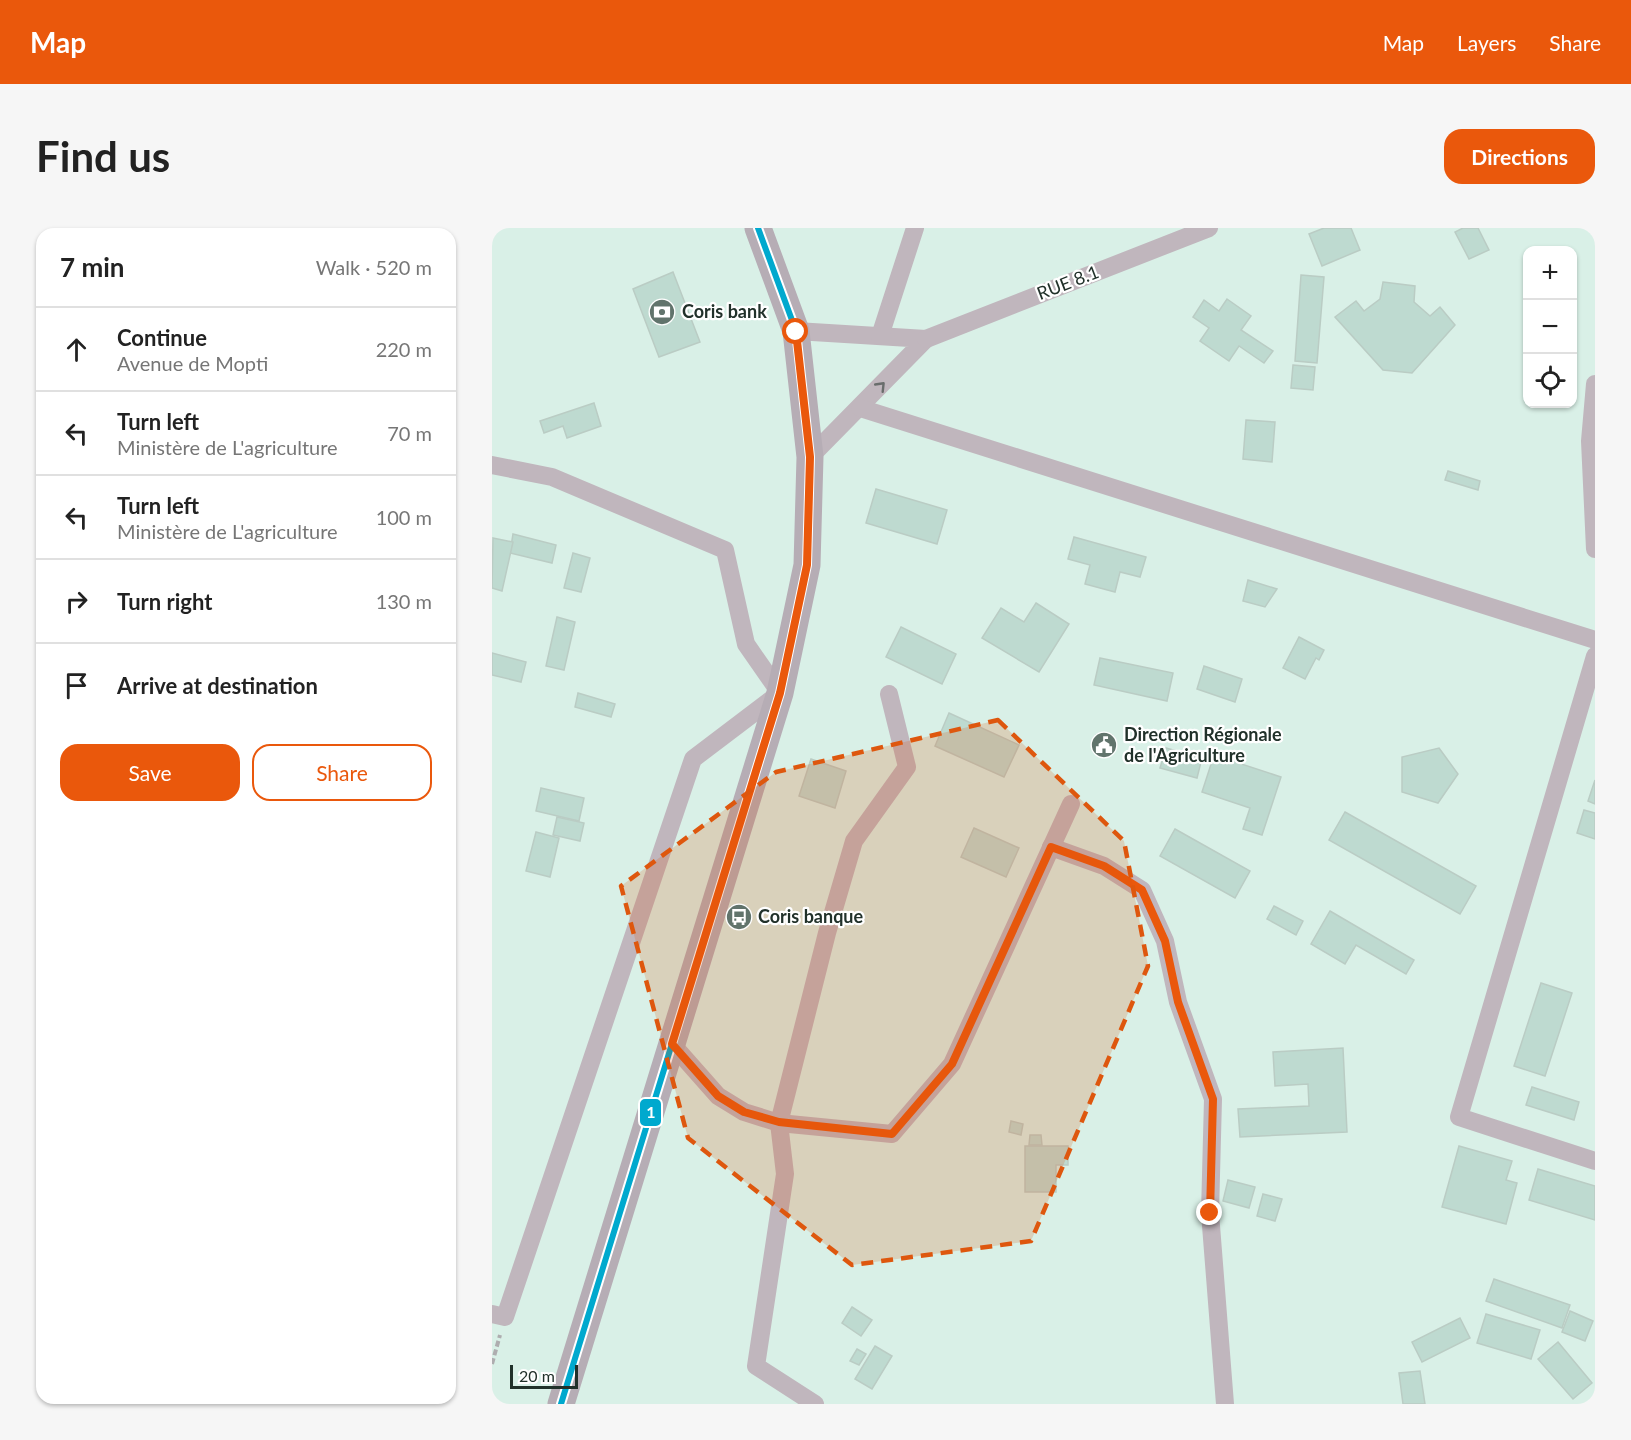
<!DOCTYPE html>
<html lang="en">
<head>
<meta charset="utf-8">
<style>
  :root { --surface:#fff; --page:#f6f6f6; --text:#222; --muted:#767676; --line:#e0e0e0; --accent:#ea580c }
  body { margin:0; font-family:Lato,sans-serif; background:var(--page); color:var(--text) }
  .controls { position:absolute; right:18px; top:18px; display:grid; overflow:hidden; border-radius:12px; box-shadow:0 2px 4px #0004 }
  .controls button { width:54px; height:54px; display:grid; place-items:center; padding:0; border:0; border-bottom:2px solid var(--line); background:var(--surface); color:var(--text); font:30px sans-serif }
  .scale { position:absolute; left:18px; bottom:15px; width:68px; box-sizing:border-box; padding-left:6px; border:3px solid #21312a; border-top:0; font-size:16px; line-height:21px; white-space:nowrap; color:#21312a; -webkit-text-stroke:4px #fff; paint-order:stroke }
  .stop { position:absolute; width:18px; height:18px; margin:-14px; border:4px solid #ea580c; border-radius:50%; background:#fff }
  .stop.end { background:#ea580c; border-color:#fff; box-shadow:0 2px 6px #0008 }
  .list { margin:0; padding:0; list-style:none }
  h2 { display:flex; justify-content:space-between; align-items:center; height:78px; margin:0; padding:0 24px; font-size:26px }
  h2 small { font-size:20px; font-weight:400; color:var(--muted) }
  .list li { display:grid; grid-template-columns:39px 1fr auto; gap:18px; align-items:center; box-sizing:border-box; height:84px; padding:0 24px; border-top:2px solid var(--line) }
  .list b { display:block; font-size:22px; white-space:nowrap }
  .list p { margin:0; font-size:20px; white-space:nowrap; color:var(--muted) }
  .list em { font-size:20px; font-style:normal; color:var(--muted) }
  .actions { display:flex; gap:12px; padding:18px 24px }
  .actions a { flex:1; padding:14px 0; border:2px solid var(--accent); border-radius:18px; text-align:center; font-size:21px; color:var(--accent) }
  .actions .main { background:var(--accent); color:#fff }
  .icon { flex:none; width:33px; height:33px; fill:none; stroke:currentColor; stroke-width:2; stroke-linecap:round; stroke-linejoin:round }
  .map { position:relative; flex:none; width:1103px; height:1176px; overflow:hidden; border-radius:18px }
  header { display:flex; align-items:center; gap:36px; box-sizing:border-box; height:84px; padding:0 30px; background:var(--accent); color:#fff }
  header strong { font-size:28px }
  nav { display:flex; gap:33px; margin-inline-start:auto; font-size:21px }
  .intro { display:flex; align-items:center; justify-content:space-between; box-sizing:border-box; height:144px; padding:0 36px }
  h1 { margin:0; font-size:42px }
  .button { padding:15px 27px; border-radius:18px; background:var(--accent); color:#fff; font-size:21px; font-weight:700 }
  main { display:flex; gap:36px; padding:0 36px }
  aside { flex:1; background:var(--surface); border-radius:18px; box-shadow:0 2px 4px #0004 }
  .map>svg:first-child { display:block }
</style>
</head>
<body>
<header>
<strong>Map</strong>
<nav><a>Map</a><a>Layers</a><a>Share</a></nav>
</header>
<div class="intro"><h1>Find us</h1><a class="button">Directions</a></div>
<main>
<aside>
<h2>7 min<small>Walk · 520 m</small></h2>
<ul class="list">
<li><svg class="icon" aria-label="ahead" viewBox="0 0 24 24"><path d="M12 20V5M6 11l6-6 6 6"/></svg><div><b>Continue</b><p>Avenue de Mopti</p></div><em>220 m</em></li>
<li><svg class="icon" aria-label="left" viewBox="0 0 24 24"><path d="M17 20v-9H6M10 6l-5 5 5 5"/></svg><div><b>Turn left</b><p>Ministère de L'agriculture</p></div><em>70 m</em></li>
<li><svg class="icon" aria-label="left" viewBox="0 0 24 24"><path d="M17 20v-9H6M10 6l-5 5 5 5"/></svg><div><b>Turn left</b><p>Ministère de L'agriculture</p></div><em>100 m</em></li>
<li><svg class="icon" aria-label="right" viewBox="0 0 24 24"><path d="M7 20v-9h11M14 6l5 5-5 5"/></svg><div><b>Turn right</b></div><em>130 m</em></li>
<li><svg class="icon" aria-label="arrive" viewBox="0 0 24 24"><path d="M6 21V4h12l-3 4 3 4H6"/></svg><div><b>Arrive at destination</b></div></li>
</ul>
<div class="actions"><a class="main">Save</a><a>Share</a></div>
</aside>
<div class="map">
<svg width="1103" height="1176" viewBox="0 0 1103 1176">
  <rect width="100%" height="100%" fill="#d9f0e7"/>
  <g fill="#bedad0" stroke="#baccc4" stroke-width="1.5">
    <polygon points="832,0 859,0 868,22 830,38 817,6"/>
    <polygon points="971,0 986,0 997,22 977,31 963,4"/>
    <polygon points="181,44 208,114 167,129 141,61"/>
    <polygon points="809,47 832,49 825,135 803,133"/>
    <polygon points="891,54 923,58 922,74 938,88 948,79 963,97 920,145 891,142 843,89 864,73 872,83 888,71"/>
    <polygon points="735,71 759,88 749,102 781,123 772,135 747,118 737,133 708,113 717,100 701,89 712,72 727,83"/>
    <polygon points="801,137 823,139 821,162 799,160"/>
    <polygon points="102,175 109,198 75,210 71,198 52,205 48,193"/>
    <polygon points="754,192 783,194 780,234 751,231"/>
    <polygon points="956,243 988,253 986,262 953,252"/>
    <polygon points="384,261 455,282 445,316 374,295"/>
    <polygon points="21,306 64,317 60,335 18,325"/>
    <polygon points="582,309 654,329 648,349 628,344 623,364 593,356 598,337 576,331"/>
    <polygon points="1,310 21,314 10,363 0,360"/>
    <polygon points="81,325 98,330 89,364 72,360"/>
    <polygon points="756,352 785,361 773,379 751,373"/>
    <polygon points="544,375 577,396 547,444 490,410 509,380 532,394"/>
    <polygon points="65,389 83,394 72,442 54,438"/>
    <polygon points="409,399 464,426 450,456 394,429"/>
    <polygon points="807,409 832,422 827,432 824,430 813,451 791,440"/>
    <polygon points="0,425 34,434 29,454 0,447"/>
    <polygon points="608,430 681,445 675,473 602,457"/>
    <polygon points="712,438 750,451 743,474 705,461"/>
    <polygon points="86,465 123,476 119,489 83,479"/>
    <polygon points="457,485 527,517 512,549 443,518"/>
    <polygon points="674,520 710,530 705,550 668,540"/>
    <polygon points="947,520 966,546 946,575 910,564 910,529"/>
    <polygon points="722,527 789,549 770,607 751,601 758,580 710,564"/>
    <polygon points="319,531 354,543 343,580 307,568"/>
    <polygon points="1103,552 1103,576 1096,573"/>
    <polygon points="49,560 92,570 87,593 44,583"/>
    <polygon points="1092,582 1103,585 1103,611 1085,605"/>
    <polygon points="853,584 984,658 968,686 837,612"/>
    <polygon points="65,589 92,595 88,613 61,607"/>
    <polygon points="482,600 527,620 514,649 469,629"/>
    <polygon points="683,601 758,643 743,670 668,628"/>
    <polygon points="44,604 67,610 58,649 34,643"/>
    <polygon points="782,678 811,693 804,707 775,691"/>
    <polygon points="838,683 922,732 914,746 864,717 853,736 819,716"/>
    <polygon points="1049,755 1080,765 1053,848 1022,838"/>
    <polygon points="851,820 855,904 748,909 746,881 817,878 816,856 783,858 781,824"/>
    <polygon points="1040,859 1087,874 1082,892 1034,877"/>
    <polygon points="519,893 531,896 529,907 517,904"/>
    <polygon points="538,907 549,907 550,917 537,917"/>
    <polygon points="533,918 576,918 576,937 564,937 564,964 533,964"/>
    <polygon points="967,918 1020,933 1014,952 1025,955 1014,996 950,979"/>
    <polygon points="1046,941 1103,958 1103,992 1037,972"/>
    <polygon points="736,952 763,959 757,980 731,973"/>
    <polygon points="771,966 790,971 783,993 765,988"/>
    <polygon points="1002,1051 1078,1077 1070,1100 994,1073"/>
    <polygon points="360,1079 380,1092 369,1108 350,1095"/>
    <polygon points="1078,1083 1101,1093 1093,1113 1070,1104"/>
    <polygon points="994,1086 1048,1102 1039,1131 985,1115"/>
    <polygon points="968,1090 978,1110 930,1134 920,1114"/>
    <polygon points="1066,1114 1100,1155 1081,1171 1046,1131"/>
    <polygon points="383,1118 400,1128 380,1161 363,1151"/>
    <polygon points="365,1121 374,1126 367,1137 358,1133"/>
    <polygon points="928,1143 933,1176 911,1176 907,1145"/>
  </g>
  <g fill="none" stroke-linecap="round" stroke-linejoin="round">
    <polyline stroke="#aeadaf" stroke-width="4" stroke-dasharray="6 3" stroke-linecap="butt" points="0,1136 8,1107"/>
    <g stroke="#c0b6bd" stroke-width="18">
      <polyline points="304,103 434,111 318,229"/>
      <polyline points="388,108 423,0"/>
      <polyline points="434,111 717,0"/>
      <polyline points="1103,156 1098,213 1103,321"/>
      <polyline points="368,180 1103,412"/>
      <polyline points="0,237 60,249 233,322 254,416 288,465 201,531 13,1089 0,1086"/>
      <polyline points="1103,428 967,889 1103,933"/>
      <polyline points="559,619 612,638 650,662 673,713 686,774 721,871 718,985 733,1176"/>
      <polyline points="180,816 226,868 252,884 287,895 400,906 460,836 579,576"/>
      <polyline points="323,1176 264,1138 293,946 287,895 335,705 362,613 415,539 397,466"/>
    </g>
    <polyline stroke="#b6adb5" stroke-width="27" points="69,1176 288,465 315,337 318,229 304,103 266,0"/>
    <g stroke="#fff" stroke-width="10">
      <polyline id="bus-1" points="69,1176 288,465 315,337 318,229 304,103 266,0"/>
    </g>
    <use href="#bus-1" stroke="#00a9ce" stroke-width="6"/>
  </g>
  <defs><path id="oneway-chevron" d="M-2-3.5L2.5 0L-2 3.5" fill="none" stroke-width="1.6" stroke-linecap="round" stroke-linejoin="round" transform="scale(1.5)"/></defs>
  <use stroke="#696d6c" href="#oneway-chevron" transform="translate(389 158) rotate(-46)"/>
  <g fill="none" stroke-linecap="round" stroke-linejoin="round">
    <polyline stroke="#ea580c" stroke-width="8" points="304,104 318,229 315,337 288,465 180,816 226,868 252,884 287,894 400,906 460,836 559,619 612,638 650,662 673,713 686,774 721,871 718,985"/>
  </g>
  <path fill="#de570e" fill-opacity="0.2" stroke="#de570e" stroke-width="4.5" stroke-dasharray="12 8" stroke-linejoin="round" d="M506 492 632 613 656 738 539 1013 360 1037 196 910 129 658 284 544Z"/>
  <defs>
    <g id="bank-disc" transform="scale(1.35)"><circle r="9.5" fill="#61746c" stroke="#fff"/><path d="M-6-4H6V4H-6ZM0-2.3a2.3 2.3 0 1 0 0 4.6a2.3 2.3 0 1 0 0-4.6Z" fill="#fff"/></g>
    <g id="civic-disc" transform="scale(1.35)"><circle r="9.5" fill="#61746c" stroke="#fff"/><path d="M-.6-6.5H3V-4.5H.6V-3L4-1V1h2V6H-6V1h2V-1L-.6-3ZM-1.2 2.5V6h2.4V2.5Z" fill="#fff"/></g>
    <g id="bus-disc" transform="scale(1.35)"><circle r="9.5" fill="#61746c" stroke="#fff"/><path d="M-5-6H5V4H4V6H2V4H-2V6H-4V4H-5ZM-3.5-4V0h7V-4ZM-3.5 1.2v1.5H-2V1.2ZM2 1.2v1.5H3.5V1.2Z" fill="#fff"/></g>
  </defs>
  <g fill-rule="evenodd">
    <use href="#bank-disc" x="170" y="84"/>
    <use href="#civic-disc" x="612" y="517"/>
    <use href="#bus-disc" x="247" y="689"/>
  </g>
  <g text-anchor="middle" stroke-width="4.5" stroke-linejoin="round" paint-order="stroke">
    <g font-size="18" fill="#21312a" stroke="#fff">
      <text transform="translate(576 55) rotate(-21)" y="6">RUE 8.1</text>
    </g>
    <g font-size="18" font-weight="bold" fill="#21312a" stroke="#fff" text-anchor="start">
      <text x="190" y="90">Coris bank</text>
      <text x="632" y="513">Direction Régionale<tspan x="632" dy="21">de l'Agriculture</tspan></text>
      <text x="266" y="695">Coris banque</text>
    </g>
  </g>
  <rect stroke="#fff" stroke-width="2" x="147" y="870" width="23" height="29" rx="6" fill="#00a9ce"/>
  <g font-size="16" text-anchor="middle" font-weight="bold" fill="#fff">
    <text x="159" y="890">1</text>
  </g>
</svg>
<div class="controls">
<button>+</button>
<button>−</button>
<button><svg class="icon" aria-label="locate" viewBox="0 0 24 24"><circle cx="12" cy="12" r="6"/><path d="M12 2v4M12 18v4M2 12h4M18 12h4"/></svg></button>
</div>
<div class="scale">20 m</div>
<div class="stop" style="left:304px;top:104px"></div>
<div class="stop end" style="left:718px;top:985px"></div>
</div>
</main>
</body>
</html>
